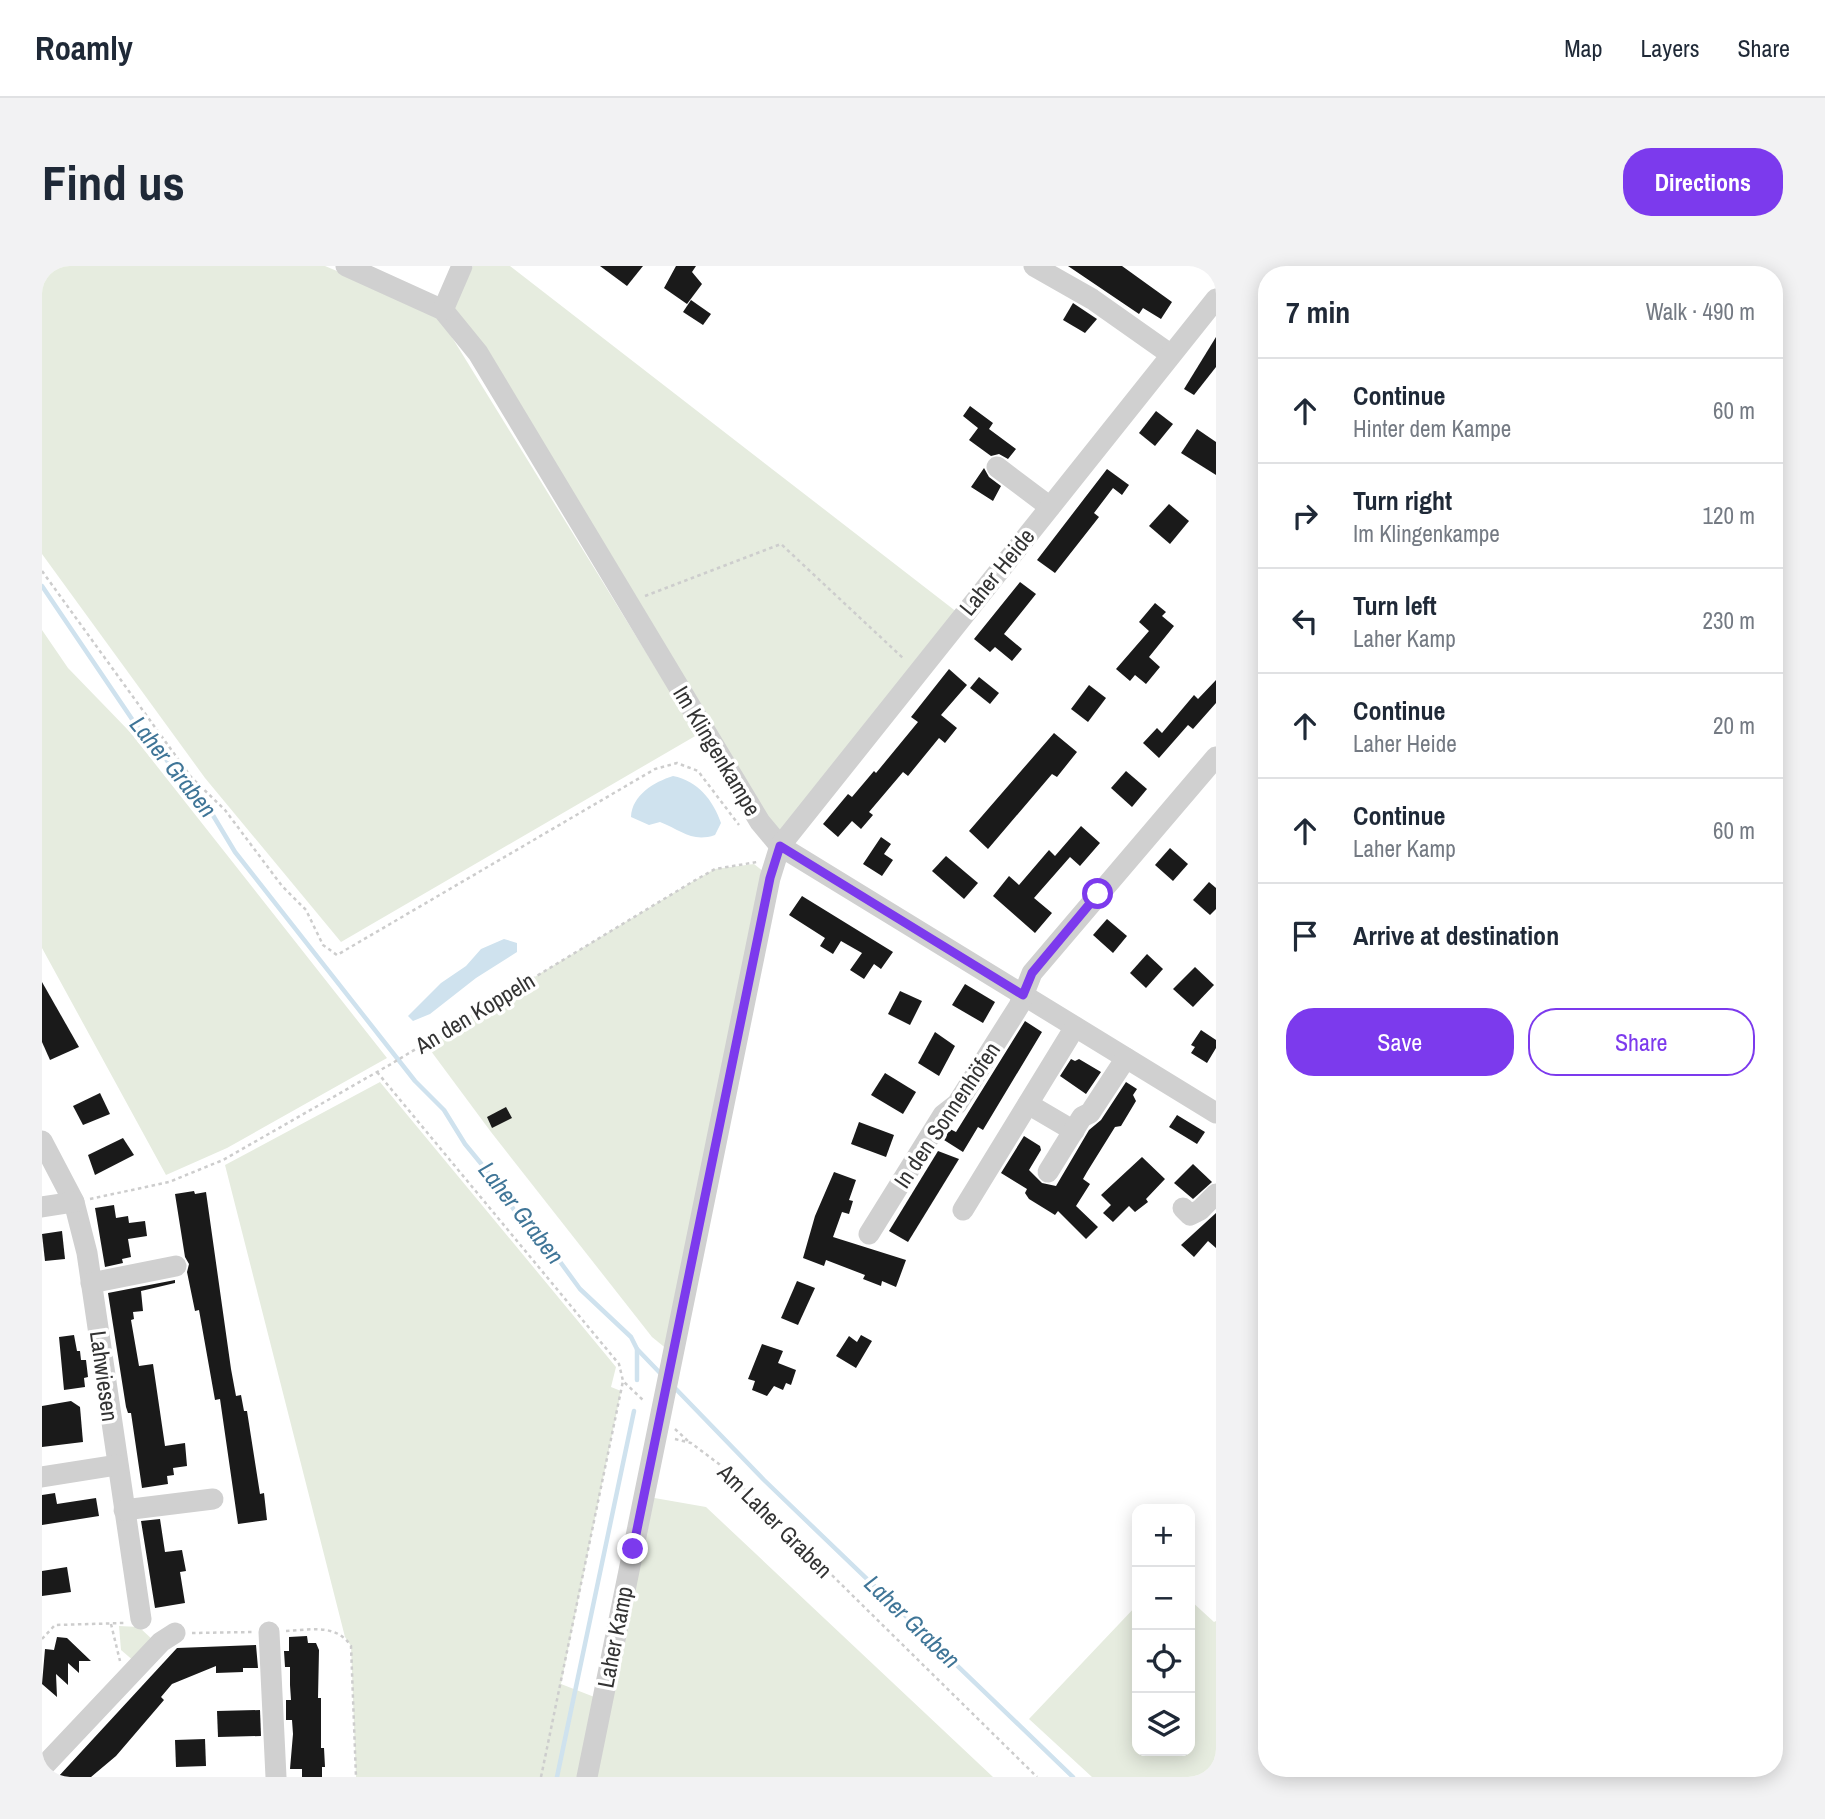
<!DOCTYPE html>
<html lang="en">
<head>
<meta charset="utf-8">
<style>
  :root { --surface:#fff; --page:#f2f2f3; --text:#1f2937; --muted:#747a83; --line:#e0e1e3; --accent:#7c3aed }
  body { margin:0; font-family:"Archivo Narrow",sans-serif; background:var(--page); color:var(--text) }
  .controls { position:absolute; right:21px; bottom:21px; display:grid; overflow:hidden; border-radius:14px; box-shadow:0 4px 18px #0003 }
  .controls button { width:63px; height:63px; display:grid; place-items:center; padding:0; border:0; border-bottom:2px solid var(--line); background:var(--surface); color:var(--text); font:35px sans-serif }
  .stop { position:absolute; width:21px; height:21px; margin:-16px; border:5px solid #7c3aed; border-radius:50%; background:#fff }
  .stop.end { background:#7c3aed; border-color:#fff; box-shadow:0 2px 7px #0008 }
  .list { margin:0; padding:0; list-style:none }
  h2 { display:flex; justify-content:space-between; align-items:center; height:91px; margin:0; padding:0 28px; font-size:30px }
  h2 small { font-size:23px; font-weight:400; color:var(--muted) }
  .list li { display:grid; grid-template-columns:46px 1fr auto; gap:21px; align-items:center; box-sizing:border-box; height:105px; padding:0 28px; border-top:2px solid var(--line) }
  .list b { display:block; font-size:26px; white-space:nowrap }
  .list p { margin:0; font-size:23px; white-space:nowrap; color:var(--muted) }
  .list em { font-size:23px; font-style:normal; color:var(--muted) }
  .actions { display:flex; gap:14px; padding:21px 28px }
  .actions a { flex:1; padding:16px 0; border:2px solid var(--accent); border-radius:28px; text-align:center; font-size:24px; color:var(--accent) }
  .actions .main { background:var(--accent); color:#fff }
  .icon { flex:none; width:38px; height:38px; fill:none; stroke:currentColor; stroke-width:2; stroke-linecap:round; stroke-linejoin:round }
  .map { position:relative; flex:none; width:1174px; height:1511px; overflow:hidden; border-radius:28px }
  header { display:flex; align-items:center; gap:42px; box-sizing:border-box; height:98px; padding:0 35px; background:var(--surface); border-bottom:2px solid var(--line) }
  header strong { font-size:33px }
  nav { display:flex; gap:38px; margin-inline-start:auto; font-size:24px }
  .intro { display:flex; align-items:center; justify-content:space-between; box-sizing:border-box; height:168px; padding:0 42px }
  h1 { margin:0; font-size:49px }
  .button { padding:18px 32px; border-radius:28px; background:var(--accent); color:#fff; font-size:24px; font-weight:700 }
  main { display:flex; gap:42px; padding:0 42px }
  aside { flex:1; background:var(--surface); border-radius:28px; box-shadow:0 4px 18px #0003 }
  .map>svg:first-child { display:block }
</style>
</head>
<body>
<header>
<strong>Roamly</strong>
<nav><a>Map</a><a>Layers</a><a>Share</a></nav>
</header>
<div class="intro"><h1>Find us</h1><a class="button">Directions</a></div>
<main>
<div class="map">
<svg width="1174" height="1511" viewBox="0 0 1174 1511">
  <rect width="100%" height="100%" fill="#fff"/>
  <g fill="#e6ecdf">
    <polygon points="0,0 283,0 395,47 655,469 299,676 163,512 0,288"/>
    <polygon points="431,0 468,0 920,350 738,580 410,44"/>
    <polygon points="0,364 26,402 88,466 345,792 185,882 124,909 0,682"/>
    <polygon points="712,598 722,606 626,1084 610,1071 449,866 383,777 650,616 673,603"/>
    <polygon points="338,816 574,1101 569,1121 579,1125 519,1418 560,1434 601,1230 664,1241 951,1511 314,1511 309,1380 303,1371 183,899"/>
    <polygon points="1148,1334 1172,1356 1174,1355 1174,1511 1050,1511 987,1453 1095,1339 1095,1485 1148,1485"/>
    <polygon points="77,1360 97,1361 113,1376 93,1396 79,1384"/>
  </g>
  <g fill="#cfe2ee">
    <path d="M631 510C656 515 671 534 679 557L673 569C650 577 639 564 618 556L607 559 589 551C590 529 612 516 631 510Z"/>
    <polygon points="462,673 475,677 475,686 434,712 388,748 371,755 366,750 399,717 424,700 439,683"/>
  </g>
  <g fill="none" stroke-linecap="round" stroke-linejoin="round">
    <g stroke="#cfe2ee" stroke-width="4.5">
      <polyline points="0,320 94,459 111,475 136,510 160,531 193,586 373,815 402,844 423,878 446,906 479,954 508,982 538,1023 589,1071 595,1083 620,1109"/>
      <polyline points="595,1114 595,1083"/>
      <polyline points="631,1120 722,1214 1031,1511"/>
      <polyline points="515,1511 592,1145"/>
    </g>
  </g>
  <g fill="#1a1a1a">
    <polygon points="558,0 601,0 585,20"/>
    <polygon points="634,0 654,0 650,6 660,18 645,38 622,22"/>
    <polygon points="1026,0 1080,0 1130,36 1119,53 1101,42 1097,48"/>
    <polygon points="649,34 669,48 661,59 641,46"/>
    <polygon points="1031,37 1055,53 1043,67 1021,54"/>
    <polygon points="1174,71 1174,101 1152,129 1142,123"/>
    <polygon points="928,140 951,157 947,163 974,183 966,193 957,188 949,190 927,174 936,162 921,150"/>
    <polygon points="1114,145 1131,158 1113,180 1097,167"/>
    <polygon points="1155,163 1174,176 1174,209 1139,187"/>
    <polygon points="942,202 947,211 959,220 951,235 929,221"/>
    <polygon points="1065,203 1087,219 1080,229 1071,222 1052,247 1057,251 1013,307 995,294"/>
    <polygon points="1127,238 1147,255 1128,278 1107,260"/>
    <polygon points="978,316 994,328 962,368 980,383 970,395 953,381 948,386 932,373"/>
    <polygon points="1113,337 1124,346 1120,350 1132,360 1107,391 1118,401 1104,418 1093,409 1088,415 1074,403 1107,365 1097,356"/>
    <polygon points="907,403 925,419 899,449 915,462 903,477 897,472 866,510 861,506 827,546 831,549 819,563 810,555 796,571 781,558 806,528 810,531 832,505 834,507 876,456 869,451"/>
    <polygon points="937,411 957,427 948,438 928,422"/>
    <polygon points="1174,414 1174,437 1151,463 1146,459 1117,492 1101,477 1115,462 1120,467 1152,429 1156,433"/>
    <polygon points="1047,419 1064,432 1046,456 1029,443"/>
    <polygon points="1012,467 1035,486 1015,511 1010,508 946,583 927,565"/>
    <polygon points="1084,505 1105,523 1090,541 1069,522"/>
    <polygon points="1039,560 1058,577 1038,600 1028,591 992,632 1010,647 993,667 951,630 967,610 977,619 1007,584 1013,590"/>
    <polygon points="839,571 849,578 842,588 851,594 840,610 821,598"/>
    <polygon points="1128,582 1146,598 1131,615 1113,599"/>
    <polygon points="904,590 936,617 922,633 890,605"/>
    <polygon points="1167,616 1174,622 1174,643 1168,649 1151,634"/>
    <polygon points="760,630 851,686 839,703 832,698 822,713 808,704 820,687 799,675 791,688 778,680 783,672 747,649"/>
    <polygon points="1065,653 1085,670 1071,687 1051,669"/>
    <polygon points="1105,688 1121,703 1104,722 1088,707"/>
    <polygon points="1153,701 1172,719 1151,741 1131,723"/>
    <polygon points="0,716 37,781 8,794 0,776"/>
    <polygon points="923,718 953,736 941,757 910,739"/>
    <polygon points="858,725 880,735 868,759 846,748"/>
    <polygon points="983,755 1000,766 941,864 936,861 921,886 902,874 908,863 914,866"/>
    <polygon points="1159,764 1174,774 1174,782 1165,797 1149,787 1153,781 1149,779"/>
    <polygon points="893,766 913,780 897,810 876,797"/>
    <polygon points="1029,793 1033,795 1037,793 1059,806 1044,828 1018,810"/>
    <polygon points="843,807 874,826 861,848 829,829"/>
    <polygon points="1084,816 1095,823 1091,829 1094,835 1079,860 1073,861 1045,906 1041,913 1048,918 1034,940 1056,961 1044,973 1016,945 1013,949 987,933 983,927 985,923 959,907 982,870 998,880 999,884 987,904 1000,917 1014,920 1047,864 1059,854"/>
    <polygon points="58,827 68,848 41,859 31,840"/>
    <polygon points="464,841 470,852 450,862 445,851"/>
    <polygon points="1135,849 1163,866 1155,878 1127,861"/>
    <polygon points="817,856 852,869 844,891 809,878"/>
    <polygon points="81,872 92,889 53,909 46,889"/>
    <polygon points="896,885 917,893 866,976 847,965"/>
    <polygon points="1100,891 1123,913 1104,933 1106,936 1093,946 1087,940 1071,956 1061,947 1069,939 1059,929"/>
    <polygon points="1151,898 1170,916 1151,933 1132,917"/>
    <polygon points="792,906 814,914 807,934 811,935 807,948 800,946 791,971 864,994 854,1021 840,1015 839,1020 821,1013 823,1009 784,994 782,1000 761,992 773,950"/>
    <polygon points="152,925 153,928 164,926 189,1103 194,1130 199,1129 202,1145 205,1145 218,1228 222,1227 225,1254 196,1258 178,1133 173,1134 157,1044 153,1045 145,1006 147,998 143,991 133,928"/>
    <polygon points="72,939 74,952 86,950 87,957 103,955 105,970 86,973 89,991 80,993 81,997 63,1001 53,942"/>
    <polygon points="1174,947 1174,982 1166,975 1152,991 1139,979"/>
    <polygon points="20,965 23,993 3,995 0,968"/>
    <polygon points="133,1014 133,1017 99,1025 101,1045 91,1046 92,1053 89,1054 97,1100 111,1098 123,1180 143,1177 145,1200 131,1202 132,1209 125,1210 126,1218 100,1222 89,1147 86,1147 84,1141 66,1027"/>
    <polygon points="755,1015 773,1022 756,1059 739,1052"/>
    <polygon points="32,1069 35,1085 38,1085 39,1094 44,1094 46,1111 42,1112 43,1121 22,1124 17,1071"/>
    <polygon points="819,1069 830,1075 814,1102 794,1090 807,1070 815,1076"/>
    <polygon points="720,1078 741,1085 736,1097 754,1104 749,1119 744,1117 741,1124 732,1120 725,1130 710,1124 713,1115 706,1113"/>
    <polygon points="29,1135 38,1141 41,1176 0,1181 0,1140"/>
    <polygon points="13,1227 15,1238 54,1232 57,1250 0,1259 0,1229"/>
    <polygon points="118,1253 123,1286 140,1284 144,1305 138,1306 143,1337 113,1342 99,1255"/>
    <polygon points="25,1301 29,1326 0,1330 0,1305"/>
    <polygon points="265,1370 266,1377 274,1377 277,1384 276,1432 279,1432 279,1482 282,1482 283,1501 280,1501 280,1511 260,1511 260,1503 248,1503 251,1468 250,1454 244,1454 244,1434 249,1434 248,1419 248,1401 243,1401 242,1385 247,1385 247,1371"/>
    <polygon points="15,1371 25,1372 49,1395 37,1395 37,1407 26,1397 26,1419 14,1408 15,1431 0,1418 3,1383 12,1384"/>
    <polygon points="214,1379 216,1402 201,1402 201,1406 174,1407 174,1400 130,1418 119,1431 122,1434 74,1490 49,1511 16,1511 135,1382"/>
    <polygon points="218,1444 219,1470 176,1471 175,1445"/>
    <polygon points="163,1473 164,1500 134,1501 133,1474"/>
  </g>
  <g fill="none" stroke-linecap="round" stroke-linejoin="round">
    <g stroke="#cdcdcd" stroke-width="2.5" stroke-dasharray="3.5 3.5" stroke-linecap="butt">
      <polyline points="0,305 149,511 183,544 240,620 264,644 281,679 295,689 613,503 635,497 656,505 697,559"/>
      <polyline points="603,330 739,278 862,393"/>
      <polyline points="335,806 577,1098 581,1115 602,1135"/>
      <polyline points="48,933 127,916 181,894 349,798 650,616 673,603 715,596"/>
      <polyline points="633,1163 646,1175"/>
      <polyline points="633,1173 649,1177 677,1198 995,1511"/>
      <polyline points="69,1358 78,1395"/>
      <path d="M244 1365C268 1364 294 1357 309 1380L314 1511"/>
      <polyline points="150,1367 210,1366"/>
      <polyline points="0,1373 13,1359 82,1357"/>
      <polyline points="499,1511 581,1115"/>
    </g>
    <g stroke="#d0d0d0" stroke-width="21">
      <polyline points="304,0 401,44 436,87 718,556 738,580 1174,847"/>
      <polyline points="992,0 1050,33 1128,88"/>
      <polyline points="401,44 420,0"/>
      <polyline points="955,201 1008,241"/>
      <polyline points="986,838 1032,865"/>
      <polyline points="0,875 32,936 45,987 99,1353"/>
      <polyline points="1006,906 1040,851 1048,847 1084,792"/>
      <polyline points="0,941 32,936"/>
      <polyline points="1141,942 1148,949 1158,944 1174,928"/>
      <polyline points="921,944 1033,761"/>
      <polyline points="827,968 901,849 915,838 977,740 990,707 1174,491"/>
      <polyline points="49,1017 134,1000"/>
      <polyline points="0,1211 75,1199"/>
      <polyline points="82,1244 171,1233"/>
      <polyline points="227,1366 234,1511"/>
      <polyline points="0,1502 119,1376 133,1367"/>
      <polyline points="545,1511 728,612 738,580 1174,33"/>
    </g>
  </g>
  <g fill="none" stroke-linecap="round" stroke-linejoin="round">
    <polyline stroke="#7c3aed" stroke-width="9" points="591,1283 728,612 738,580 981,729 990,707 1056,628"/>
  </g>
  <g text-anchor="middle" stroke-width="7" stroke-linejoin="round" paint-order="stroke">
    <g font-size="23" fill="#333" stroke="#fff">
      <text transform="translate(955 306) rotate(-51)" y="8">Laher Heide</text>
      <text transform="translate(675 485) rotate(59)" y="8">Im Klingenkampe</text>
      <text transform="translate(433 747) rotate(-31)" y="8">An den Koppeln</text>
      <text transform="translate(905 849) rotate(-56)" y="8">In den Sonnenhöfen</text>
      <text transform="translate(62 1110) rotate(82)" y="8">Lahwiesen</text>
      <text transform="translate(733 1255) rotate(45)" y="8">Am Laher Graben</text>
      <text transform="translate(573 1371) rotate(-79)" y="8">Laher Kamp</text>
    </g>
    <g font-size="24" font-style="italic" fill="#3f7597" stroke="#fff">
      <text transform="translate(131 501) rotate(51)" y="8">Laher Graben</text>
      <text transform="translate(479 947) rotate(52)" y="8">Laher Graben</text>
      <text transform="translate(870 1356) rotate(44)" y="8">Laher Graben</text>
    </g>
  </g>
</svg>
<div class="controls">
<button>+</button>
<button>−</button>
<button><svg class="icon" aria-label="locate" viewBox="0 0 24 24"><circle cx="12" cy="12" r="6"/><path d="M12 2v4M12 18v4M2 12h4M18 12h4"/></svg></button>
<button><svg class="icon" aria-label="layers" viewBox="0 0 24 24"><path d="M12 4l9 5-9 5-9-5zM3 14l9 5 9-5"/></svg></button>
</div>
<div class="stop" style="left:1056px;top:628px"></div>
<div class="stop end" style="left:591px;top:1283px"></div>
</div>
<aside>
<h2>7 min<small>Walk · 490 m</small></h2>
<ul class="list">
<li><svg class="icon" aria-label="ahead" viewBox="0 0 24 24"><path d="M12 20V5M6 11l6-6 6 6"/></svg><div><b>Continue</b><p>Hinter dem Kampe</p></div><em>60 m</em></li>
<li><svg class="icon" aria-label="right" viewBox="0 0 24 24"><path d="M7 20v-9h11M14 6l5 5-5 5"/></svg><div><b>Turn right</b><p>Im Klingenkampe</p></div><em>120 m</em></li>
<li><svg class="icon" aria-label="left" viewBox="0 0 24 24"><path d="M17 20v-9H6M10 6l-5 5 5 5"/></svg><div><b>Turn left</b><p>Laher Kamp</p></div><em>230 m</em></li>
<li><svg class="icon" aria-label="ahead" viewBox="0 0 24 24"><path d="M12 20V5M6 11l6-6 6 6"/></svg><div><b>Continue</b><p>Laher Heide</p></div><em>20 m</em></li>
<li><svg class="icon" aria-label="ahead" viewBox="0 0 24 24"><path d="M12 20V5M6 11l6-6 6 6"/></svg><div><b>Continue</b><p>Laher Kamp</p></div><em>60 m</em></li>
<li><svg class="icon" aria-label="arrive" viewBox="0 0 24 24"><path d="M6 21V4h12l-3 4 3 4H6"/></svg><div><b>Arrive at destination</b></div></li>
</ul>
<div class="actions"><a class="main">Save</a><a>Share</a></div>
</aside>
</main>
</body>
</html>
